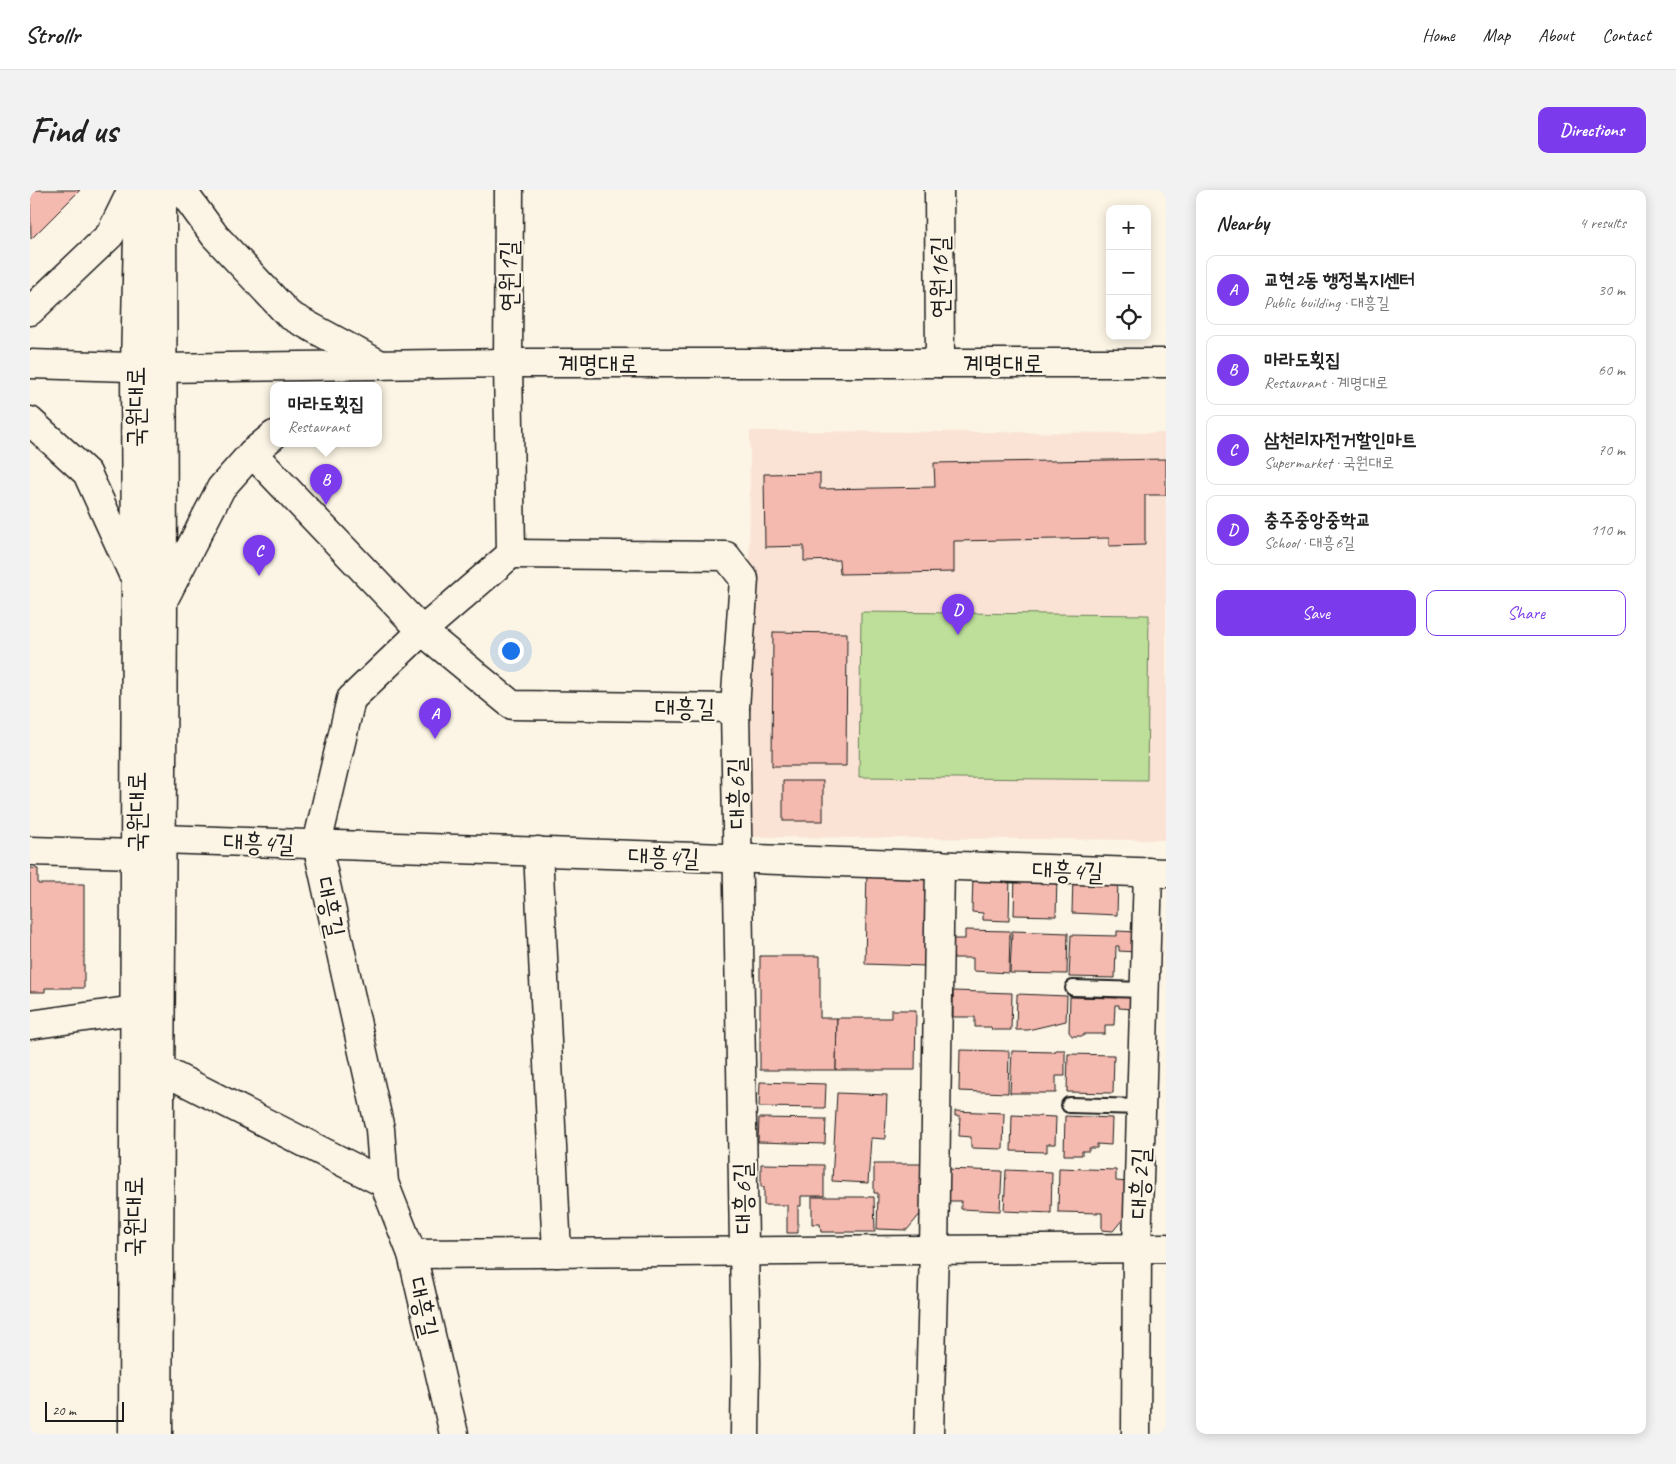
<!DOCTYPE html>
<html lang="en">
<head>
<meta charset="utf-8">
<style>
  :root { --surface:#fff; --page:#f2f2f2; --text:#222; --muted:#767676; --line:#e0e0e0; --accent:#7c3aed }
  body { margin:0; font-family:Caveat,"Poor Story",sans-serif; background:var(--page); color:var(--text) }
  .controls { position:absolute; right:15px; top:15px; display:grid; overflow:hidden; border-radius:10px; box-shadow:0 2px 12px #0003 }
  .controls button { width:45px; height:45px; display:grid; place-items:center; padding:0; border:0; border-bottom:1px solid var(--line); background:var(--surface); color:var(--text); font:25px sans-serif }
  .scale { position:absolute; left:15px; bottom:12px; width:79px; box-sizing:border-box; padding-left:5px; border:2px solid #1c1c1c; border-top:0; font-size:14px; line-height:18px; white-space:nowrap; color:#1c1c1c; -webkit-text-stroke:4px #fcf5e5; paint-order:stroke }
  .you { position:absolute; left:480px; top:460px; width:18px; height:18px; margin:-12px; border:4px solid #fff; border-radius:50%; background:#1a73e8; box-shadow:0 0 0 8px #1a73e833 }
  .badge { display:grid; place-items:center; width:32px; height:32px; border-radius:50%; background:var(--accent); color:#fff; font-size:16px; font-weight:700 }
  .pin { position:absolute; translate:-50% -41px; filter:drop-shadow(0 1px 2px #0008) }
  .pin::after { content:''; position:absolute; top:26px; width:18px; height:15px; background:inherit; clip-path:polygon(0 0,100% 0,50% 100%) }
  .popup { position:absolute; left:240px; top:192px; width:112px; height:65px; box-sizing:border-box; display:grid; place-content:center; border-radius:10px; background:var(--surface); filter:drop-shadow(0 1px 4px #0005); font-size:16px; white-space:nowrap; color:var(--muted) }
  .popup b { font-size:19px; color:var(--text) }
  .popup::after { content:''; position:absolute; left:50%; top:100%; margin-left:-10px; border:10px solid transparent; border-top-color:var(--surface) }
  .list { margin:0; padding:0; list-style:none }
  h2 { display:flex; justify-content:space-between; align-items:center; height:65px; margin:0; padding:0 20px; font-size:21px }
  h2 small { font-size:16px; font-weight:400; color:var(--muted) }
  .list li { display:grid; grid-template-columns:32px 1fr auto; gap:15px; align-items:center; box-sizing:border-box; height:70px; margin:0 10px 10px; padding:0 10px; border:1px solid var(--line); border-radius:10px }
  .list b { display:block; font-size:19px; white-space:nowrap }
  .list p { margin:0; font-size:16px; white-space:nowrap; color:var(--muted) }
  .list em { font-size:16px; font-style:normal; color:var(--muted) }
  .actions { display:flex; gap:10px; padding:15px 20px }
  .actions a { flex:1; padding:11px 0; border:1px solid var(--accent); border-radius:10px; text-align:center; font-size:18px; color:var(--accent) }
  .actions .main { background:var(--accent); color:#fff }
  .icon { flex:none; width:28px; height:28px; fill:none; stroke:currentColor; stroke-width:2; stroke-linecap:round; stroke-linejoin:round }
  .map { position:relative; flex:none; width:1136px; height:1244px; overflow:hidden; border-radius:10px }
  header { display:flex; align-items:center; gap:30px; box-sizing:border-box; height:70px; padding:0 25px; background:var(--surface); border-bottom:1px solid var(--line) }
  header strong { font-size:24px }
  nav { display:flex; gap:28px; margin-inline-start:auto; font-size:18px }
  .intro { display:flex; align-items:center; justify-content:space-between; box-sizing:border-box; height:120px; padding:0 30px }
  h1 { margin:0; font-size:35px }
  .button { padding:12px 22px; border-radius:10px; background:var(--accent); color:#fff; font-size:18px; font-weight:700 }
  main { display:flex; gap:30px; padding:0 30px }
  aside { flex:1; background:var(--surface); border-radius:10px; box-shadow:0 2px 12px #0003 }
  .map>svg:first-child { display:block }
</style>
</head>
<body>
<header>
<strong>Strollr</strong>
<nav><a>Home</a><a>Map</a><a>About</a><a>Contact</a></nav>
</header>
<div class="intro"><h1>Find us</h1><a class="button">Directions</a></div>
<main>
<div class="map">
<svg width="1136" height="1244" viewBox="0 0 1136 1244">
  <rect width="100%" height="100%" fill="#fcf5e5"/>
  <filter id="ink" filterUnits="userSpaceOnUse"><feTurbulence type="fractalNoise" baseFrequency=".02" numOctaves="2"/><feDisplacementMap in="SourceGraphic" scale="10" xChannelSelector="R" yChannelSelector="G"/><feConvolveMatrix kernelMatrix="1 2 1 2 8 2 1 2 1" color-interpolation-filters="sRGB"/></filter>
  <g filter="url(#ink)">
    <polygon fill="#fae3d5" points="720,241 1136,243 1136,650 718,647"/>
    <polygon fill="#bddf99" stroke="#6c7e5a" points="831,422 1119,425 1117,590 829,587"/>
    <g fill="#f5baaf" stroke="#1c1c1c">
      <polygon points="0,0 50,0 1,49"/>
      <polygon points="1136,269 1136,305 1115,305 1115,355 1079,356 1079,348 924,351 924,382 810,384 809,370 774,371 774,356 735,357 734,284 790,283 790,299 905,297 904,273"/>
      <polygon points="743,442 817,443 816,576 742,576"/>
      <rect x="753" y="591" width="40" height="40"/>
      <polygon points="0,678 8,679 8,694 54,694 54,798 15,798 15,802 0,802"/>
      <polygon points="837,678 886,679 898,692 896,776 835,774"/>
      <polygon points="943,683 980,684 979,731 953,730 953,723 942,722"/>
      <polygon points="985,685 1027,686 1026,726 984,725"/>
      <polygon points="1043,686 1088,687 1087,725 1042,723"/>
      <polygon points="935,740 980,741 979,783 943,781 943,768 921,768 921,749 935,749"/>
      <polygon points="982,741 1038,743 1037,784 980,783"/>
      <polygon points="1087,741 1107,742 1106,762 1089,761 1089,756 1086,756 1085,788 1039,787 1041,745 1087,746"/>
      <polygon points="730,766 790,766 790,828 807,828 806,880 730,880"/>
      <polygon points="923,801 982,803 981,840 962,840 961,837 945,837 945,827 923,827"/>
      <polygon points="987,804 1037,806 1036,831 998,840 986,840"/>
      <polygon points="1087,806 1103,806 1103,819 1089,818 1089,815 1085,815 1084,835 1075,835 1075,844 1054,844 1054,846 1042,846 1039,842 1040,807 1087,808"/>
      <polygon points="861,820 886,820 885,880 806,880 807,828 861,828"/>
      <polygon points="930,860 979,861 978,903 929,901"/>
      <polygon points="1025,860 1035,860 1035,886 1026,886 1026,903 980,903 982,861 1025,862"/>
      <polygon points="1038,864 1084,865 1083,903 1037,902"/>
      <polygon points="730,892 796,894 795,918 729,917"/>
      <polygon points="807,903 857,905 855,949 841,948 838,993 802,991"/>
      <polygon points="925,921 974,923 973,959 941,958 941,947 929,946 930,926 925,926"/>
      <polygon points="982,925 1026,927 1025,954 1017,954 1017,962 981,961"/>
      <polygon points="1035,926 1082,928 1081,955 1067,954 1067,958 1059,958 1059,961 1052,961 1052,965 1034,965"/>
      <polygon points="729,928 796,929 795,954 728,952"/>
      <polygon points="731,974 794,975 794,1006 771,1006 771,1016 768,1016 768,1043 757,1043 757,1015 734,1015 734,997 731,997"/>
      <polygon points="844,974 896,974 896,1017 877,1040 847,1039 848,1003 844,1003"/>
      <polygon points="1029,978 1086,980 1086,991 1098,992 1097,1024 1083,1041 1072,1040 1072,1023 1028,1022"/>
      <polygon points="916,979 972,981 970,1021 931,1019 931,1011 915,1011"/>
      <polygon points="976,980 1022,982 1021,1023 974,1021"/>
      <polygon points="782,1007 844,1007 845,1042 791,1042 790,1034 782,1034"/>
    </g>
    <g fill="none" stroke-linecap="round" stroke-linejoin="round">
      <g stroke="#1c1c1c" stroke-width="18">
        <g id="lane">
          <polyline points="1043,798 1115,800"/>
          <polyline points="1039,915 1111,917"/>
        </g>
      </g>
      <g stroke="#1c1c1c" stroke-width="31">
        <g id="street">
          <polyline points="479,0 478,173 481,364"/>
          <polyline points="909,0 910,173"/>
          <polyline points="222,263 392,441 482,515 705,518"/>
          <polyline points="481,364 696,366 714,389 705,518 716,1173 715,1244"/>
          <polyline points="131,649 1136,683"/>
          <polyline points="0,661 106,664"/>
          <polyline points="508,661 527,1063"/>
          <polyline points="0,835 104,820"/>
          <polyline points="130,879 354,993"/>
          <polyline points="382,1064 1136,1058"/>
          <polyline points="424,1244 382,1064 354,993 350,939 287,654 321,509 392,441 481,364"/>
          <polyline points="899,1244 904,1060 910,675"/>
          <polyline points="1106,1244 1107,1058 1118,682"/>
        </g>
      </g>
      <g stroke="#1c1c1c" stroke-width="31">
        <g id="secondary">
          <polyline points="154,0 158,9 185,46 259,125 351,175"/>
          <polyline points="0,121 80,45 102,0"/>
          <polyline points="0,174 133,178 478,173 1136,173"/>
          <polyline points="0,231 57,283 102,382"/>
          <polyline points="135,407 191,298 222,263 244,245"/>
          <polyline points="103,1244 106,391 105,178 109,0"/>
          <polyline points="128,1244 133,411 132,0"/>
        </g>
      </g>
      <use href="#lane" stroke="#fcf5e5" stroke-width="14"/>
      <use href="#street" stroke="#fcf5e5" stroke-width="28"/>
      <use href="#secondary" stroke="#fcf5e5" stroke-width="28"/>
    </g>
  </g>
  <g text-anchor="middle" stroke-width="4.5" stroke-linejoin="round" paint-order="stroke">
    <g font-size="25" fill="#1c1c1c" stroke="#fcf5e5">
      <text transform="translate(478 86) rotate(-90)" y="9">연원1길</text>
      <text transform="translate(909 87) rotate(-90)" y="9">연원16길</text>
      <text x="568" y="182">계명대로</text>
      <text x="973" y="182">계명대로</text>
      <text transform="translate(105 217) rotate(-90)" y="9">국원대로</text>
      <text transform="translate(655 517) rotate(1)" y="9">대흥길</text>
      <text transform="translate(706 603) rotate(-91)" y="9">대흥6길</text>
      <text transform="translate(106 622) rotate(-90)" y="9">국원대로</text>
      <text transform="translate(229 652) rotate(2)" y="9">대흥4길</text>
      <text transform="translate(634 666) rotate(2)" y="9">대흥4길</text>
      <text transform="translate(1038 680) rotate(2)" y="9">대흥4길</text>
      <text transform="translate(301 717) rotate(78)" y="9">대흥길</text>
      <text transform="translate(1109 993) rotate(-88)" y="9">대흥2길</text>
      <text transform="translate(712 1008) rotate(-91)" y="9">대흥6길</text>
      <text transform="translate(103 1027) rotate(-90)" y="9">국원대로</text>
      <text transform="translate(394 1117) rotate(77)" y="9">대흥길</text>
    </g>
  </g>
</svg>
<div class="controls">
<button>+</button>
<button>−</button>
<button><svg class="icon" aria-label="locate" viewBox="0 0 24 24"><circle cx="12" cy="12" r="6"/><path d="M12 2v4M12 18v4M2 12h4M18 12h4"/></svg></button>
</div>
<div class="scale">20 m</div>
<div class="you"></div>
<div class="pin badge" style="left:405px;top:549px">A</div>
<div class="pin badge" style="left:296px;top:315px">B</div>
<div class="popup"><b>마라도횟집</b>Restaurant</div>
<div class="pin badge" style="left:229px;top:386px">C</div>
<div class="pin badge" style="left:928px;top:445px">D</div>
</div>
<aside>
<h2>Nearby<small>4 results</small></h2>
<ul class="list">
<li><span class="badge">A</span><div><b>교현2동 행정복지센터</b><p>Public building · 대흥길</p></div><em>30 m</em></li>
<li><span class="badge">B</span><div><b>마라도횟집</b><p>Restaurant · 계명대로</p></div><em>60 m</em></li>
<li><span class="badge">C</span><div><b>삼천리자전거할인마트</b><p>Supermarket · 국원대로</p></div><em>70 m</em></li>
<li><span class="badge">D</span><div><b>충주중앙중학교</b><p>School · 대흥6길</p></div><em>110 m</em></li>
</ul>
<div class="actions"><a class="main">Save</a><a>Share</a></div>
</aside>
</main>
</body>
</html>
